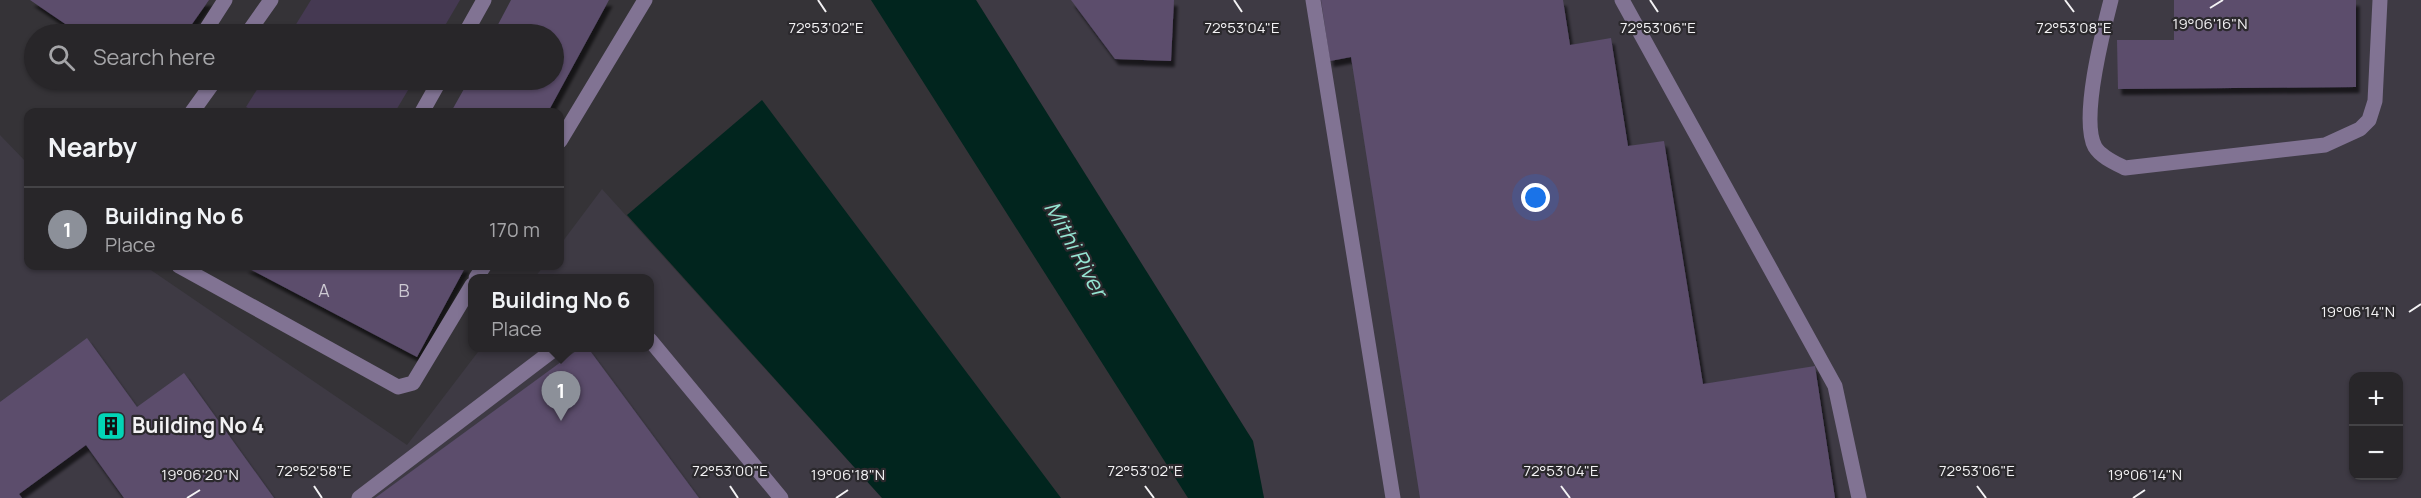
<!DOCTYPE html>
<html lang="en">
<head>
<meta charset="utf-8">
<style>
  :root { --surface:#282629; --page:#302e31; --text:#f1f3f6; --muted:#a5a5a8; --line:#444346; --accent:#8c9099 }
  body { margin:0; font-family:Manrope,sans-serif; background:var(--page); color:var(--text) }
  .controls { position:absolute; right:18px; bottom:18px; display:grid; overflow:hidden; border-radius:12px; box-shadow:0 2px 4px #0004 }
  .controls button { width:54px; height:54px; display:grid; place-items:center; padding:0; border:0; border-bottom:2px solid var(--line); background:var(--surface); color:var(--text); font:30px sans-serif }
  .you { position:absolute; left:1536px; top:198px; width:21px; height:21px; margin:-15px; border:4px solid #fff; border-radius:50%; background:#1a73e8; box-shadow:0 0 0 9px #1a73e833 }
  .badge { display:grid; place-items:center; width:39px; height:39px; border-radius:50%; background:var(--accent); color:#fff; font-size:20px; font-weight:700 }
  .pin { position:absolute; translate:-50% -50px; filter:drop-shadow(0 2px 3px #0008) }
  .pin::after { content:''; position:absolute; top:32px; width:21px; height:18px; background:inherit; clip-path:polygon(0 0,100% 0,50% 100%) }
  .popup { position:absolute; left:468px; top:274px; width:186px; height:78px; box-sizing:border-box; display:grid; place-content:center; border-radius:12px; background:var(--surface); filter:drop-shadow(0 2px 4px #0005); font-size:20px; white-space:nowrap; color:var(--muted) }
  .popup b { font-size:22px; color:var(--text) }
  .popup::after { content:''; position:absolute; left:50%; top:100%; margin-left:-12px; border:12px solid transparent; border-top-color:var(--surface) }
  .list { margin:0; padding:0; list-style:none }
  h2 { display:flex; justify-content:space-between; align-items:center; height:78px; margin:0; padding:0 24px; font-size:26px }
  h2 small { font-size:20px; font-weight:400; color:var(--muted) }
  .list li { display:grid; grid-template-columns:39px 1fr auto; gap:18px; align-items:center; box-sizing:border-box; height:84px; padding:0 24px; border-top:2px solid var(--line) }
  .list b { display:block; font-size:22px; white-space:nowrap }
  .list p { margin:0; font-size:20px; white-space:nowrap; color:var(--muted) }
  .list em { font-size:20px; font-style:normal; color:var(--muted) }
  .icon { flex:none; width:33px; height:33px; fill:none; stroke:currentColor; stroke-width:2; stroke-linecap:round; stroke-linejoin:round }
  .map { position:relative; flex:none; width:2421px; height:498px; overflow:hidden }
  .search { position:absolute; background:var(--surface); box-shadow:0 2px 4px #0004; left:24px; top:24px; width:540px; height:66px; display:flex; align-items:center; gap:15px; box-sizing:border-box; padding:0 21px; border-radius:33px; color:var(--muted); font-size:22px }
  .panel { position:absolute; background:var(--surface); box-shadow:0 2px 4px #0004; left:24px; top:108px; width:540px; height:162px; border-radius:12px }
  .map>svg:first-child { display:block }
</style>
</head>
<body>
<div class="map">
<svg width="2421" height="498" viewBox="0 0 2421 498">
  <defs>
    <filter id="shadow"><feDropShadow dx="3.5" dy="6" stdDeviation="1.5" flood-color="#0009"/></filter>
  </defs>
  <rect width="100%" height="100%" fill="#353337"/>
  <g fill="#3e3a44" fill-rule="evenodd">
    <path d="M976 0H2421V498H1264L1253 441ZM2354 376H2398V476H2354Z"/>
    <polygon points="0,135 28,164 28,266 145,266 407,445 481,348 650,348 650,278 534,278 544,266 560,266 560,245 602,189 882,498 0,498"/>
  </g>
  <g fill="#453952">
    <polygon points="311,0 460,0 440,34 290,34"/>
    <polygon points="263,80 414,80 395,112 256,112 246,107"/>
  </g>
  <g fill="#01251e">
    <polygon points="871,0 976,0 1253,441 1264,498 1188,498"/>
    <polygon points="762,100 1061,498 882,498 627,215"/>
  </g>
  <g fill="#5b4d6c" filter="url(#shadow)">
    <polygon points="30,0 209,0 185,34 80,34"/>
    <polygon points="511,0 609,0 548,112 451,112 469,80 554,80 554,34 493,34"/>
    <polygon points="1071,0 1174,0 1171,61 1115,59"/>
    <polygon points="1321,0 1563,0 1570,45 1611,38 1628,146 1664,141 1703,384 1815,366 1835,498 1420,498 1351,57 1330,61"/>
    <polygon points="2174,0 2356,0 2356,87 2118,89 2117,40 2174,40"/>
    <polygon points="244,266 466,266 417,357"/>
    <polygon points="87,338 137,407 184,373 274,498 124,498 86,445 19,494 22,498 0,498 0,402"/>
    <polygon points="580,348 588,348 699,498 375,498"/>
  </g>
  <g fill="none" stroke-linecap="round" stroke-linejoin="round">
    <g stroke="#817393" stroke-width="15">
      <polyline points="1313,0 1393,498"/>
      <polyline points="1622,0 1835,386 1859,498"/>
      <path d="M2111 0C2103 31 2080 119 2095 147 2101 157 2115 163 2125 168L2325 145 2360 129 2369 120 2375 101 2380 0"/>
      <polyline points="207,28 225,0"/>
      <polyline points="247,34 271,0"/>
      <polyline points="465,34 484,0"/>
      <polyline points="192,112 215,80"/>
      <polyline points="422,112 440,80"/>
      <polyline points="560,141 645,0"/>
      <polyline points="179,266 398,387 413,383 472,285"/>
      <polyline points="476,278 484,266"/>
      <polyline points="650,340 781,498"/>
      <polyline points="359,498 556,348"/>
    </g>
  </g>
  <path fill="none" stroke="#f3f2f4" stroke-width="2" d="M818 0 826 12M1234 0 1242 12M1650 0 1658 12M2065 0 2074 12M2210 8 2223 0M2409 312 2421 304M314 486 322 498M730 486 738 498M1145 486 1154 498M1561 486 1570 498M1977 486 1986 498M187 498 200 490M836 498 848 490M2133 498 2145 490"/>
  <defs>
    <g id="building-square" transform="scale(1.5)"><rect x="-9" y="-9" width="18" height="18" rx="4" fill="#02d5b6" stroke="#2b292d"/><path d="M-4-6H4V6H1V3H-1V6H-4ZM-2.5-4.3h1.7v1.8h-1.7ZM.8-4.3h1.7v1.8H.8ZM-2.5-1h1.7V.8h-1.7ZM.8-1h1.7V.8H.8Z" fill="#111"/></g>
  </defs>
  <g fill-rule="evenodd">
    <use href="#building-square" x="111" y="426"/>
  </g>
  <g text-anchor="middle" stroke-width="4.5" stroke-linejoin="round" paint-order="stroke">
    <g font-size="18" fill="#cdc9d2">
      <text x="324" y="297">A</text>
      <text x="404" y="297">B</text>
    </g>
    <g font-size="21" font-weight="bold" fill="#f3f2f4" stroke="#2b292d" text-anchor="start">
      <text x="132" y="433">Building No 4</text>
    </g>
    <g font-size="22" font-style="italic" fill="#95e5d2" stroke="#2b292d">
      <text transform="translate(1076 249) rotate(61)" y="8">Mithi River</text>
    </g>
  </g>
  <g font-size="15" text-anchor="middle" fill="#f3f2f4" stroke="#2b292d" stroke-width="4.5" stroke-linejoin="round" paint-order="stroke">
    <text x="2210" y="29">19°06'16"N</text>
    <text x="1242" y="33">72°53'04"E</text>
    <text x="826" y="33">72°53'02"E</text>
    <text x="1658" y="33">72°53'06"E</text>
    <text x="2074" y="33">72°53'08"E</text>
    <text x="2358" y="317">19°06'14"N</text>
    <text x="314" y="476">72°52'58"E</text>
    <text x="730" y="476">72°53'00"E</text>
    <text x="1145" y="476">72°53'02"E</text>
    <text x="1561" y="476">72°53'04"E</text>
    <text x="1977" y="476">72°53'06"E</text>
    <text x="200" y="480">19°06'20"N</text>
    <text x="848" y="480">19°06'18"N</text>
    <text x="2145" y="480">19°06'14"N</text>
  </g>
</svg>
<div class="controls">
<button>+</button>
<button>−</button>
</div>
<div class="you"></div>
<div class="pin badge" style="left:561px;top:421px">1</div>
<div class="popup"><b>Building No 6</b>Place</div>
<div class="search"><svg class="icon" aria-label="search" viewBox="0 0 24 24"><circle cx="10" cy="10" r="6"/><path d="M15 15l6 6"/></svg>Search here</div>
<section class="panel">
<h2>Nearby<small></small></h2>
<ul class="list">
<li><span class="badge">1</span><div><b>Building No 6</b><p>Place</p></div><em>170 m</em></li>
</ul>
</section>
</div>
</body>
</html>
